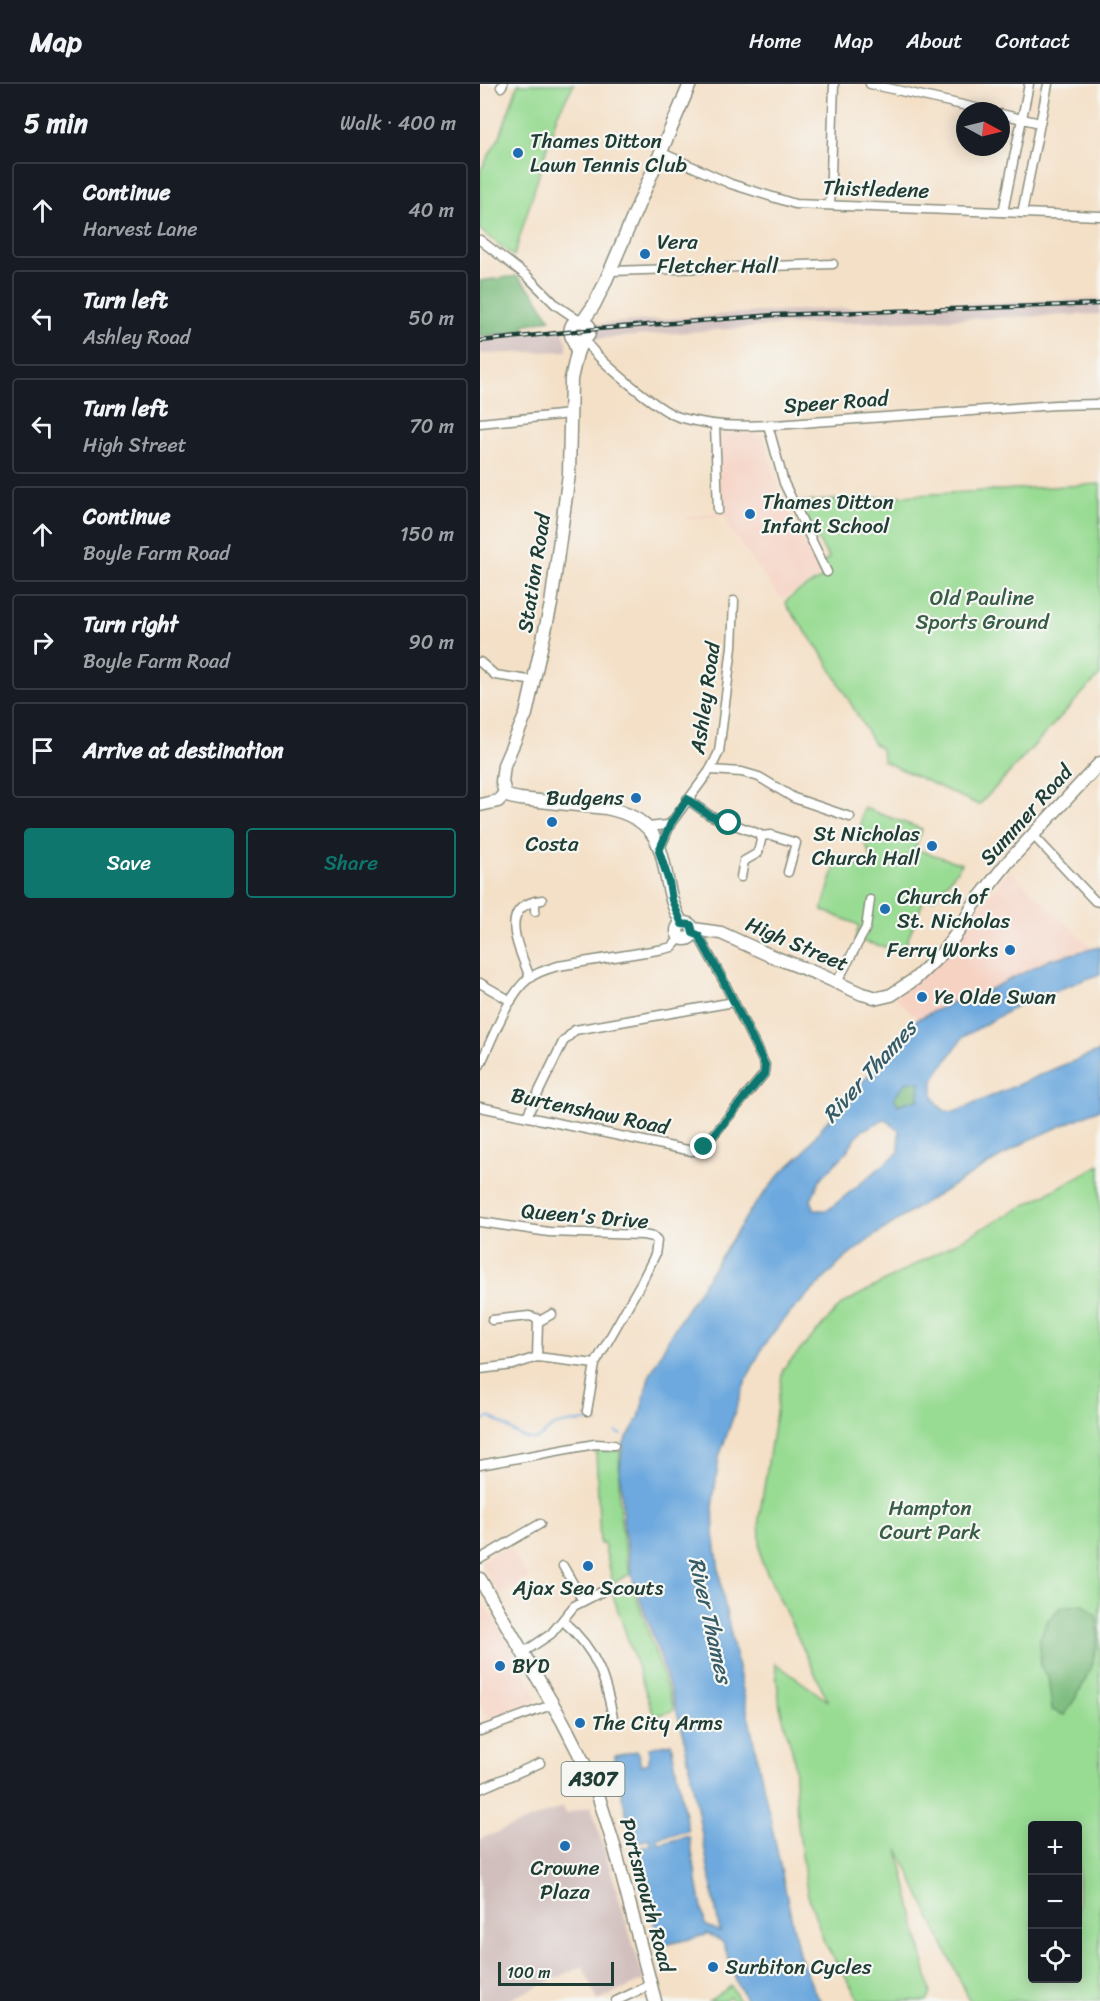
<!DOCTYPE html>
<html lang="en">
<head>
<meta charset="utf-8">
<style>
  :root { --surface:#171b24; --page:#242831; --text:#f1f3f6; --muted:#9ea1a6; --line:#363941; --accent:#0f766e }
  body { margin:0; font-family:Sriracha,sans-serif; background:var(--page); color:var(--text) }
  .controls { position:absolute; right:18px; bottom:18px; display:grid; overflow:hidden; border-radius:6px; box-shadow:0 3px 15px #0003 }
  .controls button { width:54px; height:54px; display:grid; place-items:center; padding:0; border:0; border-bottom:2px solid var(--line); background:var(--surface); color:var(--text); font:30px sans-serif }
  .compass { position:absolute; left:476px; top:18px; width:54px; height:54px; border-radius:50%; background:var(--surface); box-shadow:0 3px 15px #0003; rotate:97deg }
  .scale { position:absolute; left:18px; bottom:15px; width:116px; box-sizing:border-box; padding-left:6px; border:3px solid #1f3d34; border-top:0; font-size:16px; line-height:21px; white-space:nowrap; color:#1f3d34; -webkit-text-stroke:4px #f6f6f2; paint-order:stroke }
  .stop { position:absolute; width:18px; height:18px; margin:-14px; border:4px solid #0f766e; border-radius:50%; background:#fff }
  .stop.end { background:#0f766e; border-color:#fff; box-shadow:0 2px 6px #0008 }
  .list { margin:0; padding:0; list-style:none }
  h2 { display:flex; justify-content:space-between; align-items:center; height:78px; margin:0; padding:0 24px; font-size:26px }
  h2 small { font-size:20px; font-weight:400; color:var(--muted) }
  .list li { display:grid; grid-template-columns:39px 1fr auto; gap:18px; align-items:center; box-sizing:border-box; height:96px; margin:0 12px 12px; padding:0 12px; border:2px solid var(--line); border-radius:6px }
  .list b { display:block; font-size:22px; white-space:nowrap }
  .list p { margin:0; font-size:20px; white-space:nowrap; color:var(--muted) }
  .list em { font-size:20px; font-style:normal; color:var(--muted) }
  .actions { display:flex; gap:12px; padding:18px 24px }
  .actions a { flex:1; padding:14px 0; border:2px solid var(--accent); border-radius:6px; text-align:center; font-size:21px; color:var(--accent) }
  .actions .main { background:var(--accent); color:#fff }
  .icon { flex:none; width:33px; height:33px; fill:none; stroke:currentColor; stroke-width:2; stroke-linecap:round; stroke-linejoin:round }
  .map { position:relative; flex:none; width:620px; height:1917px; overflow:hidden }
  header { display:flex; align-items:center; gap:36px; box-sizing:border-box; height:84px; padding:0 30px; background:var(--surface); border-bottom:2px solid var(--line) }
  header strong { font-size:28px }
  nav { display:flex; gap:33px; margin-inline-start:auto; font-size:21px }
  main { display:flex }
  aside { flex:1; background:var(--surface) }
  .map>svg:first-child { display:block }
</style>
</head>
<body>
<header>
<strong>Map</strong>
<nav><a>Home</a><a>Map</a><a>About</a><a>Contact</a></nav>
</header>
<main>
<aside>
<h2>5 min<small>Walk · 400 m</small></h2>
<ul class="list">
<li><svg class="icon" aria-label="ahead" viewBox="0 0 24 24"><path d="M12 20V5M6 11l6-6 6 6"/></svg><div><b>Continue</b><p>Harvest Lane</p></div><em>40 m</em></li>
<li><svg class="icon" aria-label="left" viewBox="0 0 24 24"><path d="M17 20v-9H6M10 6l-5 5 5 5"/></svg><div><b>Turn left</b><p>Ashley Road</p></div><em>50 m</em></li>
<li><svg class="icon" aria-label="left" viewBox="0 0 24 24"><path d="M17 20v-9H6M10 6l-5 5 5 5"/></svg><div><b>Turn left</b><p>High Street</p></div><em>70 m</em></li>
<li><svg class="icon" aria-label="ahead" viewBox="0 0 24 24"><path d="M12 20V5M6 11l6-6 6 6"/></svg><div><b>Continue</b><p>Boyle Farm Road</p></div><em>150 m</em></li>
<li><svg class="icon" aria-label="right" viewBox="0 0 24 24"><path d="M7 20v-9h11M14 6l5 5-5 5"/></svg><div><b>Turn right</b><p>Boyle Farm Road</p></div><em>90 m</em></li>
<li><svg class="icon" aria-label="arrive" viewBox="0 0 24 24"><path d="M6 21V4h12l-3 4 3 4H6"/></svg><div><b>Arrive at destination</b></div></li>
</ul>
<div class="actions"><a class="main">Save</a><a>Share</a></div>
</aside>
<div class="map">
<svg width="620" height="1917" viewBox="0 0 620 1917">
  <rect width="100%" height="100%" fill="#f6f6f2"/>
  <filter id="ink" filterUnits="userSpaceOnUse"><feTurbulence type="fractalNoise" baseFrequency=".0167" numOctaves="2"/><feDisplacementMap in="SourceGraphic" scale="12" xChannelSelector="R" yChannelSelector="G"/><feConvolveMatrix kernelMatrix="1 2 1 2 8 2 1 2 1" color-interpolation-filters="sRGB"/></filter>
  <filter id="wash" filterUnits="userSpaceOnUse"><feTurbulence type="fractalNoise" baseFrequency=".008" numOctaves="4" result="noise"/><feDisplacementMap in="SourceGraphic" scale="24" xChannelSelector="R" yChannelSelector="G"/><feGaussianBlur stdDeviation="1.35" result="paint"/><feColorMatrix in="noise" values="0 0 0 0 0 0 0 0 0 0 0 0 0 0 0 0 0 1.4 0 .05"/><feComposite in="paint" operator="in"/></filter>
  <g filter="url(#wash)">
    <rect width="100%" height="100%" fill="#f4e0c7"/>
    <g fill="#f6d2c3">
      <polygon points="256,349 282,349 302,415 341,491 303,514 298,511 247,442 247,435 245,432 206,435 206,433 241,429 237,351"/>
      <polygon points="529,786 614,865 571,875 478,921 475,917 438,935 415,913 452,884"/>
      <polygon points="29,1463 49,1494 19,1512 0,1478"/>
      <polygon points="4,1520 41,1578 57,1615 37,1625 8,1635 0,1618 0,1522"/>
    </g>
    <g fill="#d1bfbd">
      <polygon points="620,215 620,230 305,241 113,255 118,240 294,227"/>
      <polygon points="81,243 87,258 87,267 0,270 0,252"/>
      <polygon points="111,1722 164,1896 118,1917 103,1882 26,1917 0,1917 0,1755 83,1723 86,1730"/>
    </g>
    <g fill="#98db93" stroke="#5c8c64" stroke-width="1.5" fill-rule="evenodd">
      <polygon points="38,0 94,0 77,31 34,172 0,146 0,87 20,52"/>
      <path d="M620 400V591C579 633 540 678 499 721L403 677C403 667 402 664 394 660L344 573 307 522 306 517 317 508 344 493 338 483 349 474 335 451 319 418Z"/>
      <path d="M384 724 442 745 435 765 482 780 454 815 445 813 423 867 375 856 379 841 342 826 357 776 395 787C390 765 375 747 384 724Z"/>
      <path d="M620 1081V1917H490L418 1765 451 1910 447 1917H380L344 1858 327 1808 317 1733 314 1674 300 1623 295 1579 348 1617 281 1476 279 1434 303 1285 362 1220ZM552 1742H598V1894H552Z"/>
      <path d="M116 1366H140C137 1407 140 1450 150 1490L133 1499 124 1460H120Z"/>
      <polygon points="152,1499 193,1622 193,1627 174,1632 133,1512 133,1509"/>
      <polygon points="251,1902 260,1917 253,1917 250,1913 244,1917 229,1917"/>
    </g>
    <g fill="#7abb7d" stroke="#4c7c58" stroke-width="1.5">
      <polygon points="37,192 55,211 70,235 44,241 44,247 0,252 0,197"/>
      <polygon points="428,997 440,997 439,1016 430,1017 417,1021 413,1013"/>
      <path d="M604 1520 616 1531C617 1538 619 1547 618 1554 615 1581 600 1610 584 1631L572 1626 568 1593 560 1582V1554L568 1536 581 1523Z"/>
    </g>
    <path fill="#6da9de" stroke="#467389" stroke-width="1.5" fill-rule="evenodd" d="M620 863V890L540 920 483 953 453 996V1010L458 1021 465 1027 475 1028 576 984 620 967V1025L547 1057 444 1119 395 1151 363 1176 302 1237 284 1261 266 1296 239 1373 233 1418 234 1449 242 1508 319 1870 335 1909 341 1917H267L256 1897 243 1858 227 1849 226 1851 180 1862 156 1765 171 1761 170 1755 153 1759 136 1685 135 1672 157 1667 161 1681 169 1679V1664L191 1659 208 1747 177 1754 179 1760 209 1752 225 1841 240 1848 203 1648 178 1566 152 1492 144 1447 140 1385 143 1360 159 1334 169 1293 191 1250 270 1127 301 1089 323 1069 343 1042 411 966 422 949 438 935 475 917 478 921 571 875ZM428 997 440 998 439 1016 430 1017 418 1021 414 1013ZM405 1035 419 1047V1068L348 1126H335L331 1116 340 1095 363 1072 381 1047Z"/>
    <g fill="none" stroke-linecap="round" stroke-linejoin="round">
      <g stroke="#6da9de" stroke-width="2">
        <path d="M0 1338 9 1333C25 1338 34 1353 51 1355 61 1357 66 1345 75 1342 87 1338 101 1338 113 1336L118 1339"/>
        <polyline points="136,1348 142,1351"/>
      </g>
    </g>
  </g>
  <g filter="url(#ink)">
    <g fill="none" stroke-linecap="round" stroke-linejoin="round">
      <g stroke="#8a8e7e" stroke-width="11">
        <g id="street">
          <polyline points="390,0 509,27"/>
          <polyline points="21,3 23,0"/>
          <polyline points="521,30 560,39"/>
          <polyline points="180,68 251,100 315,120 620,132"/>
          <polyline points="350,121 354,0"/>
          <polyline points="523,128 549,0"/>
          <polyline points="542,129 568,0"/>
          <polyline points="0,156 47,192 76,221 98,236"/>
          <polyline points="131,187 353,180"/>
          <path d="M105 256C115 274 179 327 199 333 251 349 309 339 362 336 433 331 504 326 576 321L620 320"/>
          <polyline points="0,339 90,330"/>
          <polyline points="235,341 238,426"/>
          <polyline points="288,341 304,399 347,488"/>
          <polyline points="0,578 15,591 55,597"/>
          <polyline points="230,686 262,688 279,693 314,714 370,733"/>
          <polyline points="207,715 229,731 279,750 281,756 278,769 264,777 261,793"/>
          <polyline points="168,743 187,741 191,739"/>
          <polyline points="552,750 615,817 620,818"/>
          <polyline points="280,752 291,751 316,759 308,788"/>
          <polyline points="179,767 191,739 230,686 239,668 252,563 254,517"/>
          <polyline points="55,817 55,827"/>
          <path d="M50 894C40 865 15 822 62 816"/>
          <polyline points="357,898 386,844 390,816"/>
          <polyline points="0,899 31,917"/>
          <path d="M0 981C11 958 29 909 48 895 57 888 67 885 78 882L184 865 192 863 201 853"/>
          <polyline points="0,1023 212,1067 221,1066 284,990 285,981 243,896 218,851 213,849"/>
          <polyline points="47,1032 83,958 95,946 254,918"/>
          <polyline points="0,1138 69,1148 163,1151 173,1153 177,1157 175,1171 162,1197 115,1280 107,1327"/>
          <polyline points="12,1236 49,1232 56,1234 58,1238 57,1273"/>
          <polyline points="58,1238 72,1230"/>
          <polyline points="0,1285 33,1281 57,1273 115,1280"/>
          <polyline points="0,1381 115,1360 134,1361"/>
          <polyline points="0,1475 60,1440"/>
          <polyline points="83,1482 103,1517"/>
          <path d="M83 1537C118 1567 126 1596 134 1639"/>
          <polyline points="44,1568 71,1550 94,1522 129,1504"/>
          <polyline points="0,1647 74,1620"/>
          <polyline points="0,1705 60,1679"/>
          <polyline points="136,1917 170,1901"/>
        </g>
      </g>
      <g stroke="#8a8e7e" stroke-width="15">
        <g id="secondary">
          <polyline points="103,237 114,221 124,201 210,0"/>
          <path d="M96 257 105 256 109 250V242L103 237 94 238C85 249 96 257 97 269"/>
          <polyline points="25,709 22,698 24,681 46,630 71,520 89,390 91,295 97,269 102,257"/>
          <path d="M25 709 30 713 40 715 126 724C200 739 174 791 202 840"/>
          <polyline points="0,721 18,717 25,709"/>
          <circle cx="205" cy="847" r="8"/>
          <polyline points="213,845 241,849 289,871 338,890 382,910 398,914 411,911 435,895 462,869 480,845 493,822 527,779 620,679"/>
        </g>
      </g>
      <g stroke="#8a8e7e" stroke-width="15">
        <polyline id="primary" points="0,1495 83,1638 115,1701 135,1765 175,1917"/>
      </g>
      <use href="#street" stroke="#fff" stroke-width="8"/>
      <use href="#secondary" stroke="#fff" stroke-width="12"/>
      <use href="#primary" stroke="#fff" stroke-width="12"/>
      <g stroke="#1f3d34" stroke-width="4.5">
        <polyline id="rail" points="0,257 117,245 294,231 620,220"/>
      </g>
      <use href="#rail" stroke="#f6f6f2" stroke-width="2" stroke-dasharray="7" stroke-linecap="butt"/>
    </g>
  </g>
  <g fill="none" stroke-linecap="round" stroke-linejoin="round" filter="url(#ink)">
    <polyline stroke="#0f766e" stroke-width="8" points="224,1063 284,990 285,981 243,896 221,856 218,851 213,849 211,841 202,840 192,816 189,798 179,767 191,739 207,715 229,731 249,739"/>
  </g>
  <g fill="#1f6fb2" stroke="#f6f6f2" stroke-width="2">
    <circle cx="38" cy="69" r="6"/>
    <circle cx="165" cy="170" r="6"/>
    <circle cx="270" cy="430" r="6"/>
    <circle cx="156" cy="714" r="6"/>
    <circle cx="72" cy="738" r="6"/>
    <circle cx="452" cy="762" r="6"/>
    <circle cx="405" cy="825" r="6"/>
    <circle cx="530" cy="866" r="6"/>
    <circle cx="442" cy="913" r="6"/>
    <circle cx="108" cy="1482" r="6"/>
    <circle cx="20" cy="1582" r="6"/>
    <circle cx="100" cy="1639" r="6"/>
    <circle cx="85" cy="1762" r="6"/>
    <circle cx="233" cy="1883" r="6"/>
  </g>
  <g text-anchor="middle" stroke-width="4.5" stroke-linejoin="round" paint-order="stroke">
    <rect fill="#f6f6f2" stroke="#60746d" stroke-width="1.5" x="81.5" y="1678" width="63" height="34" rx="4.5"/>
    <g font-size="20" font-weight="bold" fill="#1f3d34">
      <text x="113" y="1702">A307</text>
    </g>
    <g font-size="21" fill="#1f3d34" stroke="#f6f6f2" text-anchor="start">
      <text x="50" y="64">Thames Ditton<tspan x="50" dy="24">Lawn Tennis Club</tspan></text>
      <text x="177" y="165">Vera<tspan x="177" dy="24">Fletcher Hall</tspan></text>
      <text x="282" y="425">Thames Ditton<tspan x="282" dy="24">Infant School</tspan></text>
      <text x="144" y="721" text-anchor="end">Budgens</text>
      <text x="440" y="757" text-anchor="end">St Nicholas<tspan x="440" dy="24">Church Hall</tspan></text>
      <text x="72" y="767" text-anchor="middle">Costa</text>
      <text x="417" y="820">Church of<tspan x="417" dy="24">St. Nicholas</tspan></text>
      <text x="518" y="873" text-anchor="end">Ferry Works</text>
      <text x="454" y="920">Ye Olde Swan</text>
      <text x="108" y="1511" text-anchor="middle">Ajax Sea Scouts</text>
      <text x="32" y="1589">BYD</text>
      <text x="112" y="1646">The City Arms</text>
      <text x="85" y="1791" text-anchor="middle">Crowne<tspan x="85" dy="24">Plaza</tspan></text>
      <text x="245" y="1890">Surbiton Cycles</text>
    </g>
    <g font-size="21" fill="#1f3d34" stroke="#f6f6f2">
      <text transform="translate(396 105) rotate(2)" y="7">Thistledene</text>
      <text transform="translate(356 318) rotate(-4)" y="7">Speer Road</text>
      <text transform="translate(54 489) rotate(-81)" y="7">Station Road</text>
      <text transform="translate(225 614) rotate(-82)" y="7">Ashley Road</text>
      <text transform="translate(546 731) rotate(-48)" y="7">Summer Road</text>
      <text transform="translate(317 860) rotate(23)" y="7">High Street</text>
      <text transform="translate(110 1027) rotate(12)" y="7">Burtenshaw Road</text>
      <text transform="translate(105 1132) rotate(5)" y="7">Queen's Drive</text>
      <text transform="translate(167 1811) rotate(75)" y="7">Portsmouth Road</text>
    </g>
    <g font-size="21" fill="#375d47" stroke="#f6f6f2">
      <text x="502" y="521">Old Pauline<tspan x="502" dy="24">Sports Ground</tspan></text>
      <text x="450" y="1431">Hampton<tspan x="450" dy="24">Court Park</tspan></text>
    </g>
    <g font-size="22" font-style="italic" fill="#365d67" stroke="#f6f6f2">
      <text transform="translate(389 987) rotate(-48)" y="8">River Thames</text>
      <text transform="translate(231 1536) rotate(77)" y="8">River Thames</text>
    </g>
  </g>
</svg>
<div class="controls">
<button>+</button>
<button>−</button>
<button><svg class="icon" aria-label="locate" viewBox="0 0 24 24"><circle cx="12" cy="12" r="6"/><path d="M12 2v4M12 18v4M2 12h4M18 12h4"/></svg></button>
</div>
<svg class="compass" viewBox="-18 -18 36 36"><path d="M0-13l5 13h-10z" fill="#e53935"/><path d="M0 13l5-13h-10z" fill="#9ea1a6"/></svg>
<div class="scale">100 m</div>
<div class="stop" style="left:249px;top:739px"></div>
<div class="stop end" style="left:224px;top:1063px"></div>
</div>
</main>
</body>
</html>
